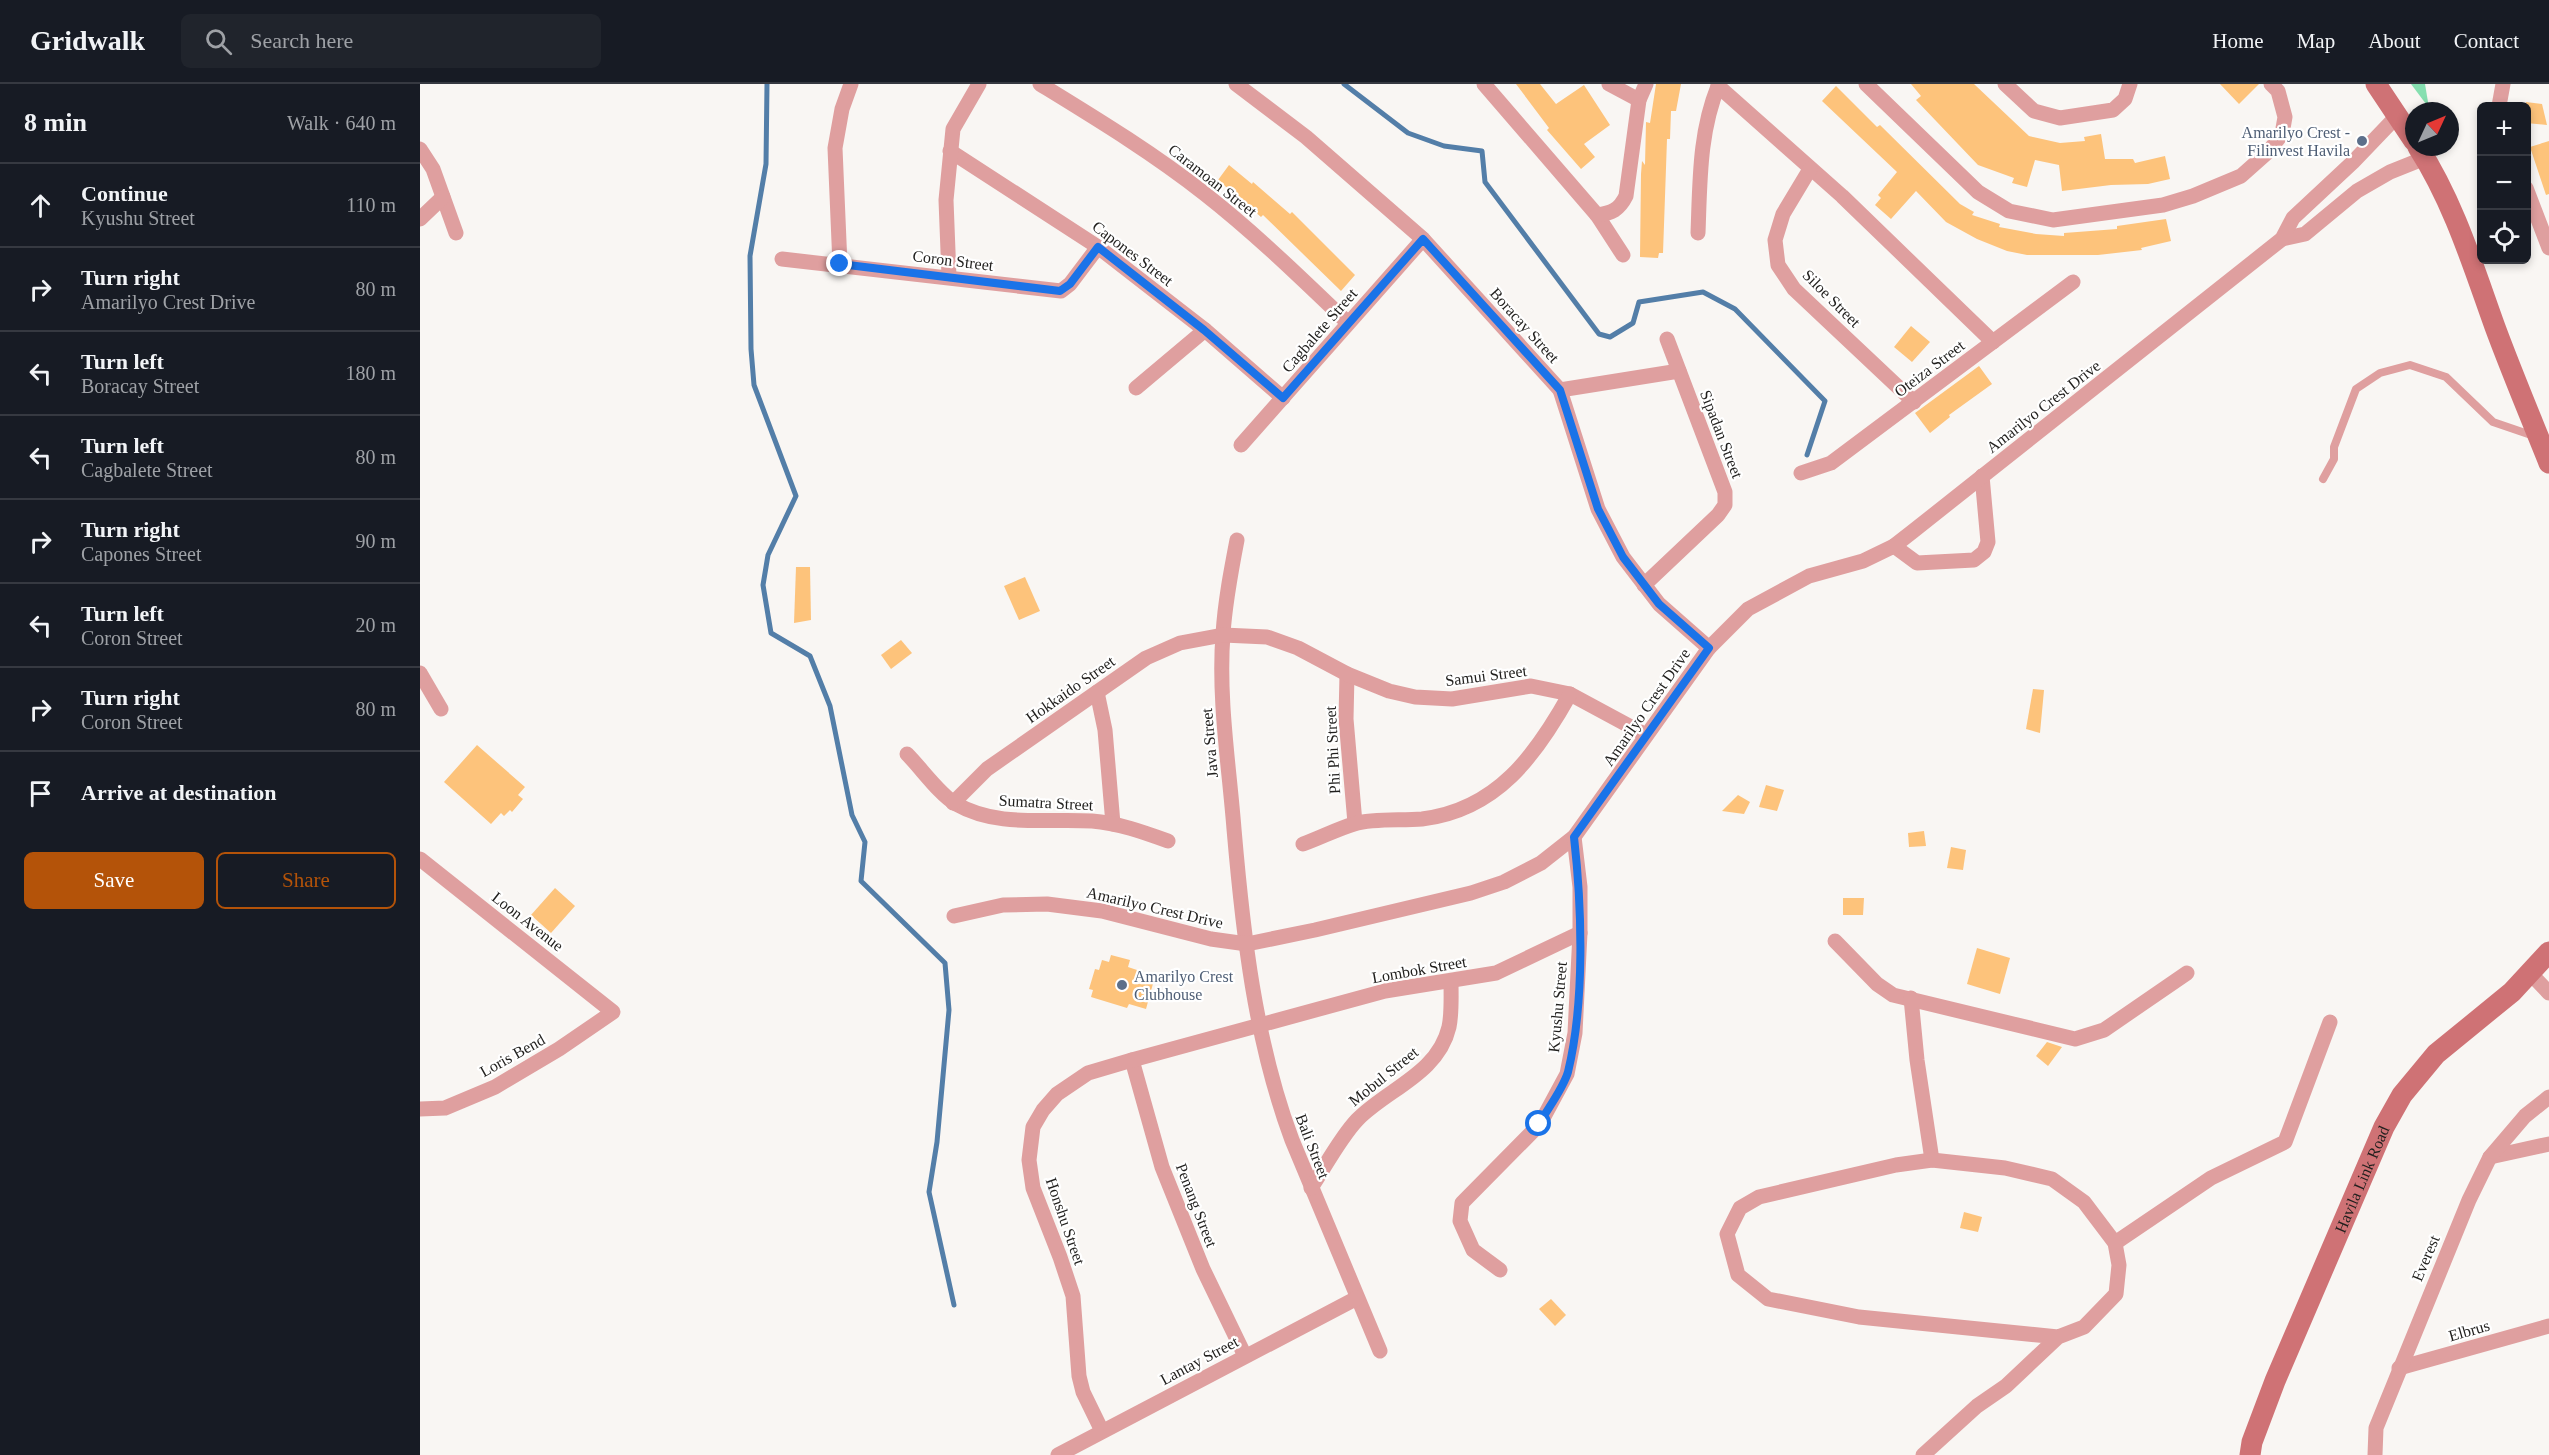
<!DOCTYPE html>
<html lang="en">
<head>
<meta charset="utf-8">
<style>
  :root { --surface:#171b24; --page:#20242c; --text:#f1f3f6; --muted:#9ea1a6; --line:#363941; --accent:#b45309 }
  body { margin:0; font-family:"Times New Roman",serif; background:var(--page); color:var(--text) }
  .controls { position:absolute; right:18px; top:18px; display:grid; overflow:hidden; border-radius:9px; box-shadow:0 3px 9px #0003 }
  .controls button { width:54px; height:54px; display:grid; place-items:center; padding:0; border:0; border-bottom:2px solid var(--line); background:var(--surface); color:var(--text); font:30px sans-serif }
  .compass { position:absolute; left:1985px; top:18px; width:54px; height:54px; border-radius:50%; background:var(--surface); box-shadow:0 3px 9px #0003; rotate:46deg }
  .stop { position:absolute; width:18px; height:18px; margin:-14px; border:4px solid #1a73e8; border-radius:50%; background:#fff }
  .stop.end { background:#1a73e8; border-color:#fff; box-shadow:0 2px 6px #0008 }
  .list { margin:0; padding:0; list-style:none }
  h2 { display:flex; justify-content:space-between; align-items:center; height:78px; margin:0; padding:0 24px; font-size:26px }
  h2 small { font-size:20px; font-weight:400; color:var(--muted) }
  .list li { display:grid; grid-template-columns:39px 1fr auto; gap:18px; align-items:center; box-sizing:border-box; height:84px; padding:0 24px; border-top:2px solid var(--line) }
  .list b { display:block; font-size:22px; white-space:nowrap }
  .list p { margin:0; font-size:20px; white-space:nowrap; color:var(--muted) }
  .list em { font-size:20px; font-style:normal; color:var(--muted) }
  .actions { display:flex; gap:12px; padding:18px 24px }
  .actions a { flex:1; padding:14px 0; border:2px solid var(--accent); border-radius:9px; text-align:center; font-size:21px; color:var(--accent) }
  .actions .main { background:var(--accent); color:#fff }
  .icon { flex:none; width:33px; height:33px; fill:none; stroke:currentColor; stroke-width:2; stroke-linecap:round; stroke-linejoin:round }
  .map { position:relative; flex:none; width:2129px; height:1371px; overflow:hidden }
  header { display:flex; align-items:center; gap:36px; box-sizing:border-box; height:84px; padding:0 30px; background:var(--surface); border-bottom:2px solid var(--line) }
  header strong { font-size:28px }
  nav { display:flex; gap:33px; margin-inline-start:auto; font-size:21px }
  .search { width:420px; height:54px; background:var(--page); display:flex; align-items:center; gap:15px; box-sizing:border-box; padding:0 21px; border-radius:9px; color:var(--muted); font-size:22px }
  main { display:flex }
  aside { flex:1; background:var(--surface) }
  .map>svg:first-child { display:block }
</style>
</head>
<body>
<header>
<strong>Gridwalk</strong>
<div class="search"><svg class="icon" aria-label="search" viewBox="0 0 24 24"><circle cx="10" cy="10" r="6"/><path d="M15 15l6 6"/></svg>Search here</div>
<nav><a>Home</a><a>Map</a><a>About</a><a>Contact</a></nav>
</header>
<main>
<aside>
<h2>8 min<small>Walk · 640 m</small></h2>
<ul class="list">
<li><svg class="icon" aria-label="ahead" viewBox="0 0 24 24"><path d="M12 20V5M6 11l6-6 6 6"/></svg><div><b>Continue</b><p>Kyushu Street</p></div><em>110 m</em></li>
<li><svg class="icon" aria-label="right" viewBox="0 0 24 24"><path d="M7 20v-9h11M14 6l5 5-5 5"/></svg><div><b>Turn right</b><p>Amarilyo Crest Drive</p></div><em>80 m</em></li>
<li><svg class="icon" aria-label="left" viewBox="0 0 24 24"><path d="M17 20v-9H6M10 6l-5 5 5 5"/></svg><div><b>Turn left</b><p>Boracay Street</p></div><em>180 m</em></li>
<li><svg class="icon" aria-label="left" viewBox="0 0 24 24"><path d="M17 20v-9H6M10 6l-5 5 5 5"/></svg><div><b>Turn left</b><p>Cagbalete Street</p></div><em>80 m</em></li>
<li><svg class="icon" aria-label="right" viewBox="0 0 24 24"><path d="M7 20v-9h11M14 6l5 5-5 5"/></svg><div><b>Turn right</b><p>Capones Street</p></div><em>90 m</em></li>
<li><svg class="icon" aria-label="left" viewBox="0 0 24 24"><path d="M17 20v-9H6M10 6l-5 5 5 5"/></svg><div><b>Turn left</b><p>Coron Street</p></div><em>20 m</em></li>
<li><svg class="icon" aria-label="right" viewBox="0 0 24 24"><path d="M7 20v-9h11M14 6l5 5-5 5"/></svg><div><b>Turn right</b><p>Coron Street</p></div><em>80 m</em></li>
<li><svg class="icon" aria-label="arrive" viewBox="0 0 24 24"><path d="M6 21V4h12l-3 4 3 4H6"/></svg><div><b>Arrive at destination</b></div></li>
</ul>
<div class="actions"><a class="main">Save</a><a>Share</a></div>
</aside>
<div class="map">
<svg width="2129" height="1371" viewBox="0 0 2129 1371">
  <rect width="100%" height="100%" fill="#f9f6f3"/>
  <polygon fill="#86dfb0" points="1991,0 2005,0 2009,24"/>
  <g fill="none" stroke-linecap="round" stroke-linejoin="round">
    <g stroke="#537ea8" stroke-width="5">
      <polyline points="347,0 346,80 330,172 331,265 334,301 376,412 348,471 343,501 351,549 390,572 410,622 432,731 445,758 441,797 525,879 529,926 517,1058 509,1108 534,1221"/>
      <polyline points="924,0 988,49 1024,62 1062,67 1065,98 1179,250 1190,253 1213,239 1219,218 1283,208 1315,225 1405,317 1387,371"/>
    </g>
  </g>
  <g fill="#fdc37b">
    <polygon points="1096,0 1120,0 1136,20 1164,1 1190,41 1164,60 1175,73 1161,85 1127,46 1129,44"/>
    <polygon points="1236,0 1261,0 1256,27 1251,27 1250,55 1247,55 1246,84 1243,169 1239,169 1238,174 1220,173 1221,90 1222,77 1225,81 1226,38 1230,39"/>
    <polygon points="1491,0 1554,0 1609,52 1640,59 1665,57 1664,53 1681,50 1685,75 1713,75 1715,79 1745,72 1750,95 1728,100 1691,101 1642,107 1639,81 1615,76 1607,103 1592,99 1594,94 1558,81 1496,16 1501,12"/>
    <polygon points="1800,0 1839,0 1819,20"/>
    <polygon points="1416,2 1457,43 1460,41 1540,120 1554,128 1552,131 1580,140 1579,143 1616,150 1644,152 1644,149 1697,145 1697,142 1746,135 1751,157 1721,164 1722,166 1678,171 1607,171 1587,167 1557,155 1526,138 1496,107 1471,135 1455,121 1461,114 1458,111 1477,88 1402,17"/>
    <polygon points="2106,18 2122,20 2127,41 2106,39"/>
    <polygon points="2129,57 2129,110 2126,111 2110,63"/>
    <polygon points="809,81 832,100 833,98 870,130 872,128 935,191 921,207 843,131 841,133 798,96"/>
    <polygon points="1491,242 1510,258 1492,278 1474,263"/>
    <polygon points="1559,282 1572,300 1529,331 1530,333 1510,349 1495,329"/>
    <polygon points="376,483 390,483 391,536 374,539"/>
    <polygon points="605,493 620,527 599,536 584,502"/>
    <polygon points="481,556 492,569 471,585 461,571"/>
    <polygon points="1613,605 1624,606 1620,649 1606,645"/>
    <polygon points="57,661 105,703 98,711 103,715 92,728 90,726 84,732 81,729 71,740 24,698"/>
    <polygon points="1346,701 1364,706 1357,727 1339,723"/>
    <polygon points="1318,711 1330,718 1324,730 1302,727"/>
    <polygon points="1504,747 1506,762 1489,763 1488,749"/>
    <polygon points="1531,763 1546,766 1543,786 1527,784"/>
    <polygon points="135,804 155,822 131,849 111,831"/>
    <polygon points="1423,814 1444,814 1443,831 1423,831"/>
    <polygon points="1557,864 1590,874 1580,910 1547,900"/>
    <polygon points="691,871 710,876 708,883 720,887 719,891 734,896 726,925 709,920 707,924 671,913 673,906 669,905 675,885 679,886 682,876 689,878"/>
    <polygon points="1627,958 1642,963 1628,982 1616,972"/>
    <polygon points="1544,1128 1562,1133 1558,1148 1540,1144"/>
    <polygon points="1131,1215 1146,1231 1135,1242 1119,1225"/>
  </g>
  <g fill="none" stroke-linecap="round" stroke-linejoin="round">
    <polyline stroke="#df9f9f" stroke-width="8" points="1903,395 1914,375 1914,363 1936,305 1960,289 1990,281 2026,293 2073,338 2114,352"/>
    <g stroke="#df9f9f" stroke-width="15">
      <path d="M620 0C677 35 733 69 785 110 836 150 882 195 928 239"/>
      <polyline points="816,0 886,53 1003,155 1140,306 1178,425 1203,473 1239,520 1289,564"/>
      <polyline points="1064,0 1177,131 1203,171"/>
      <polyline points="1189,0 1219,16"/>
      <polyline points="1446,0 1558,108 1589,127 1633,136 1743,121 1773,112 1821,92 1848,68 1862,50 1865,33 1858,7 1851,0"/>
      <polyline points="1585,0 1614,27 1640,34 1693,26 1705,15 1710,0"/>
      <polyline points="1298,2 1422,112 1573,258"/>
      <polyline points="2079,22 2083,0"/>
      <polyline points="0,65 13,85 36,149"/>
      <polyline points="530,67 678,163 785,246 863,314"/>
      <polyline points="1390,85 1363,130 1355,156 1358,181 1374,205 1494,318"/>
      <polyline points="2106,104 2129,164"/>
      <path d="M1177 131C1192 129 1199 126 1206 112L1219 16 1226 0"/>
      <polyline points="0,135 23,113"/>
      <path d="M1278 149C1280 98 1279 47 1299 0"/>
      <polyline points="1862,155 1885,150 1937,107 1970,88 2005,74"/>
      <polyline points="362,175 641,207 650,200 678,163"/>
      <polyline points="420,181 415,64 422,25 431,0"/>
      <polyline points="529,193 526,116 533,45 559,0"/>
      <polyline points="716,304 785,246"/>
      <polyline points="1140,306 1259,287"/>
      <polyline points="821,361 1003,155"/>
      <polyline points="1381,389 1411,379 1653,198"/>
      <path d="M817 456C811 487 805 518 803 550 798 614 809 681 814 745 823 850 835 957 872 1056L960 1267"/>
      <polyline points="1474,462 1497,479 1554,476 1564,468 1568,458 1562,392"/>
      <polyline points="1224,501 1298,431 1305,421 1305,408 1247,255"/>
      <polyline points="0,589 21,625"/>
      <polyline points="927,590 926,635 935,739"/>
      <polyline points="677,608 685,646 693,740"/>
      <path d="M487 670C501 684 520 711 536 720 578 744 626 734 672 737 698 739 723 748 748 757"/>
      <polyline points="533,719 567,685 726,574 760,559 803,551 847,553 878,564 927,590 969,607 995,613 1032,615 1111,602 1150,610 1226,651"/>
      <path d="M883 760C900 754 917 745 934 740 955 734 981 737 1002 735 1077 726 1116 671 1150 610"/>
      <polyline points="0,775 193,928 139,965 75,1003 25,1024 0,1025"/>
      <polyline points="534,832 583,821 627,820 682,827 791,855 827,860 895,846 1051,809 1084,798 1121,779 1154,753 1289,564 1328,525 1389,492 1443,477 1474,462 1492,448 1862,155 1873,134 1933,78 1978,31"/>
      <polyline points="1415,857 1457,900 1473,911 1655,955 1684,946 1767,889"/>
      <polyline points="2111,890 2129,909"/>
      <polyline points="1491,914 1497,976 1512,1076"/>
      <polyline points="712,976 742,1083 783,1185 825,1272"/>
      <polyline points="2070,1073 2129,1060"/>
      <path d="M891 1104C905 1083 920 1054 937 1036 967 1005 1018 990 1029 943 1032 929 1031 912 1031 897"/>
      <polyline points="1695,1159 1791,1094 1865,1058 1910,938"/>
      <polyline points="1080,1186 1053,1166 1040,1137 1042,1119 1120,1040 1147,990 1155,949 1160,849 1160,803 1154,753"/>
      <polyline points="1979,1284 2129,1242"/>
      <polyline points="682,1347 663,1308 659,1292 653,1212 640,1173 613,1104 609,1076 613,1043 623,1026 637,1010 668,989 712,976 965,907 1076,889 1160,849"/>
      <polyline points="638,1371 937,1214"/>
      <polyline points="1503,1371 1557,1322 1586,1302 1638,1253 1664,1243 1696,1210 1699,1181 1695,1159 1664,1118 1632,1095 1585,1084 1512,1076 1476,1081 1339,1113 1320,1124 1307,1150 1318,1191 1348,1215 1439,1233 1638,1253"/>
      <polyline points="1955,1371 1956,1344 2049,1116 2070,1073 2105,1032 2129,1013"/>
    </g>
    <g stroke="#cf7275" stroke-width="21">
      <polyline points="1956,0 1994,57"/>
      <path d="M1998 63C2034 119 2053 182 2075 243 2092 289 2111 334 2129 379"/>
      <path id="s1" d="M1830 1371 1832 1358 1855 1297 1964 1043 1982 1011 2016 970 2092 908 2129 868"/>
    </g>
  </g>
  <g fill="none" stroke-linecap="round" stroke-linejoin="round">
    <path stroke="#1a73e8" stroke-width="8" d="M420 180 640 207 650 200 678 163 784 246 863 314 1003 155 1140 306 1178 425 1203 473 1239 520 1289 564 1154 753C1162 824 1165 918 1148 988 1143 1005 1128 1024 1119 1040"/>
  </g>
  <g fill="#5c6f8a" stroke="#fff" stroke-width="2">
    <circle cx="1942" cy="57" r="6"/>
    <circle cx="702" cy="901" r="6"/>
  </g>
  <g text-anchor="middle" stroke-width="4.5" stroke-linejoin="round" paint-order="stroke">
    <g font-size="16" fill="#4e5e75" stroke="#fff" text-anchor="end">
      <text x="1930" y="54">Amarilyo Crest -<tspan x="1930" dy="18">Filinvest Havila</tspan></text>
      <text x="714" y="898" text-anchor="start">Amarilyo Crest<tspan x="714" dy="18">Clubhouse</tspan></text>
    </g>
    <g font-size="16" fill="#201f1d" stroke="#fff">
      <text transform="translate(793 96) rotate(38)" y="6">Caramoan Street</text>
      <text transform="translate(713 169) rotate(37)" y="6">Capones Street</text>
      <text transform="translate(533 176) rotate(7)" y="6">Coron Street</text>
      <text transform="translate(1412 214) rotate(45)" y="6">Siloe Street</text>
      <text transform="translate(1105 241) rotate(48)" y="6">Boracay Street</text>
      <text transform="translate(899 246) rotate(-49)" y="6">Cagbalete Street</text>
      <text transform="translate(1509 284) rotate(-37)" y="6">Oteiza Street</text>
      <text transform="translate(1623 322) rotate(-38)" y="6">Amarilyo Crest Drive</text>
      <text transform="translate(1302 350) rotate(69)" y="6">Sipadan Street</text>
      <text transform="translate(1066 591) rotate(-7)" y="6">Samui Street</text>
      <text transform="translate(650 605) rotate(-35)" y="6">Hokkaido Street</text>
      <text transform="translate(1226 623) rotate(-55)" y="6">Amarilyo Crest Drive</text>
      <text transform="translate(789 659) rotate(-95)" y="6">Java Street</text>
      <text transform="translate(912 666) rotate(-93)" y="6">Phi Phi Street</text>
      <text transform="translate(626 718) rotate(3)" y="6">Sumatra Street</text>
      <text transform="translate(735 823) rotate(13)" y="6">Amarilyo Crest Drive</text>
      <text transform="translate(108 837) rotate(38)" y="6">Loon Avenue</text>
      <text transform="translate(999 885) rotate(-10)" y="6">Lombok Street</text>
      <text transform="translate(1137 923) rotate(-85)" y="6">Kyushu Street</text>
      <text transform="translate(92 971) rotate(-29)" y="6">Loris Bend</text>
      <text transform="translate(963 992) rotate(-39)" y="6">Mobul Street</text>
      <text transform="translate(893 1062) rotate(69)" y="6">Bali Street</text>
      <text dy="6" stroke="none"><textPath href="#s1" startOffset="298">Havila Link Road</textPath></text>
      <text transform="translate(777 1121) rotate(69)" y="6">Penang Street</text>
      <text transform="translate(646 1137) rotate(71)" y="6">Honshu Street</text>
      <text transform="translate(2005 1174) rotate(-67)" y="6">Everest</text>
      <text transform="translate(2049 1246) rotate(-16)" y="6">Elbrus</text>
      <text transform="translate(779 1276) rotate(-28)" y="6">Lantay Street</text>
    </g>
  </g>
</svg>
<div class="controls">
<button>+</button>
<button>−</button>
<button><svg class="icon" aria-label="locate" viewBox="0 0 24 24"><circle cx="12" cy="12" r="6"/><path d="M12 2v4M12 18v4M2 12h4M18 12h4"/></svg></button>
</div>
<svg class="compass" viewBox="-18 -18 36 36"><path d="M0-13l5 13h-10z" fill="#e53935"/><path d="M0 13l5-13h-10z" fill="#9ea1a6"/></svg>
<div class="stop" style="left:1119px;top:1040px"></div>
<div class="stop end" style="left:420px;top:180px"></div>
</div>
</main>
</body>
</html>
